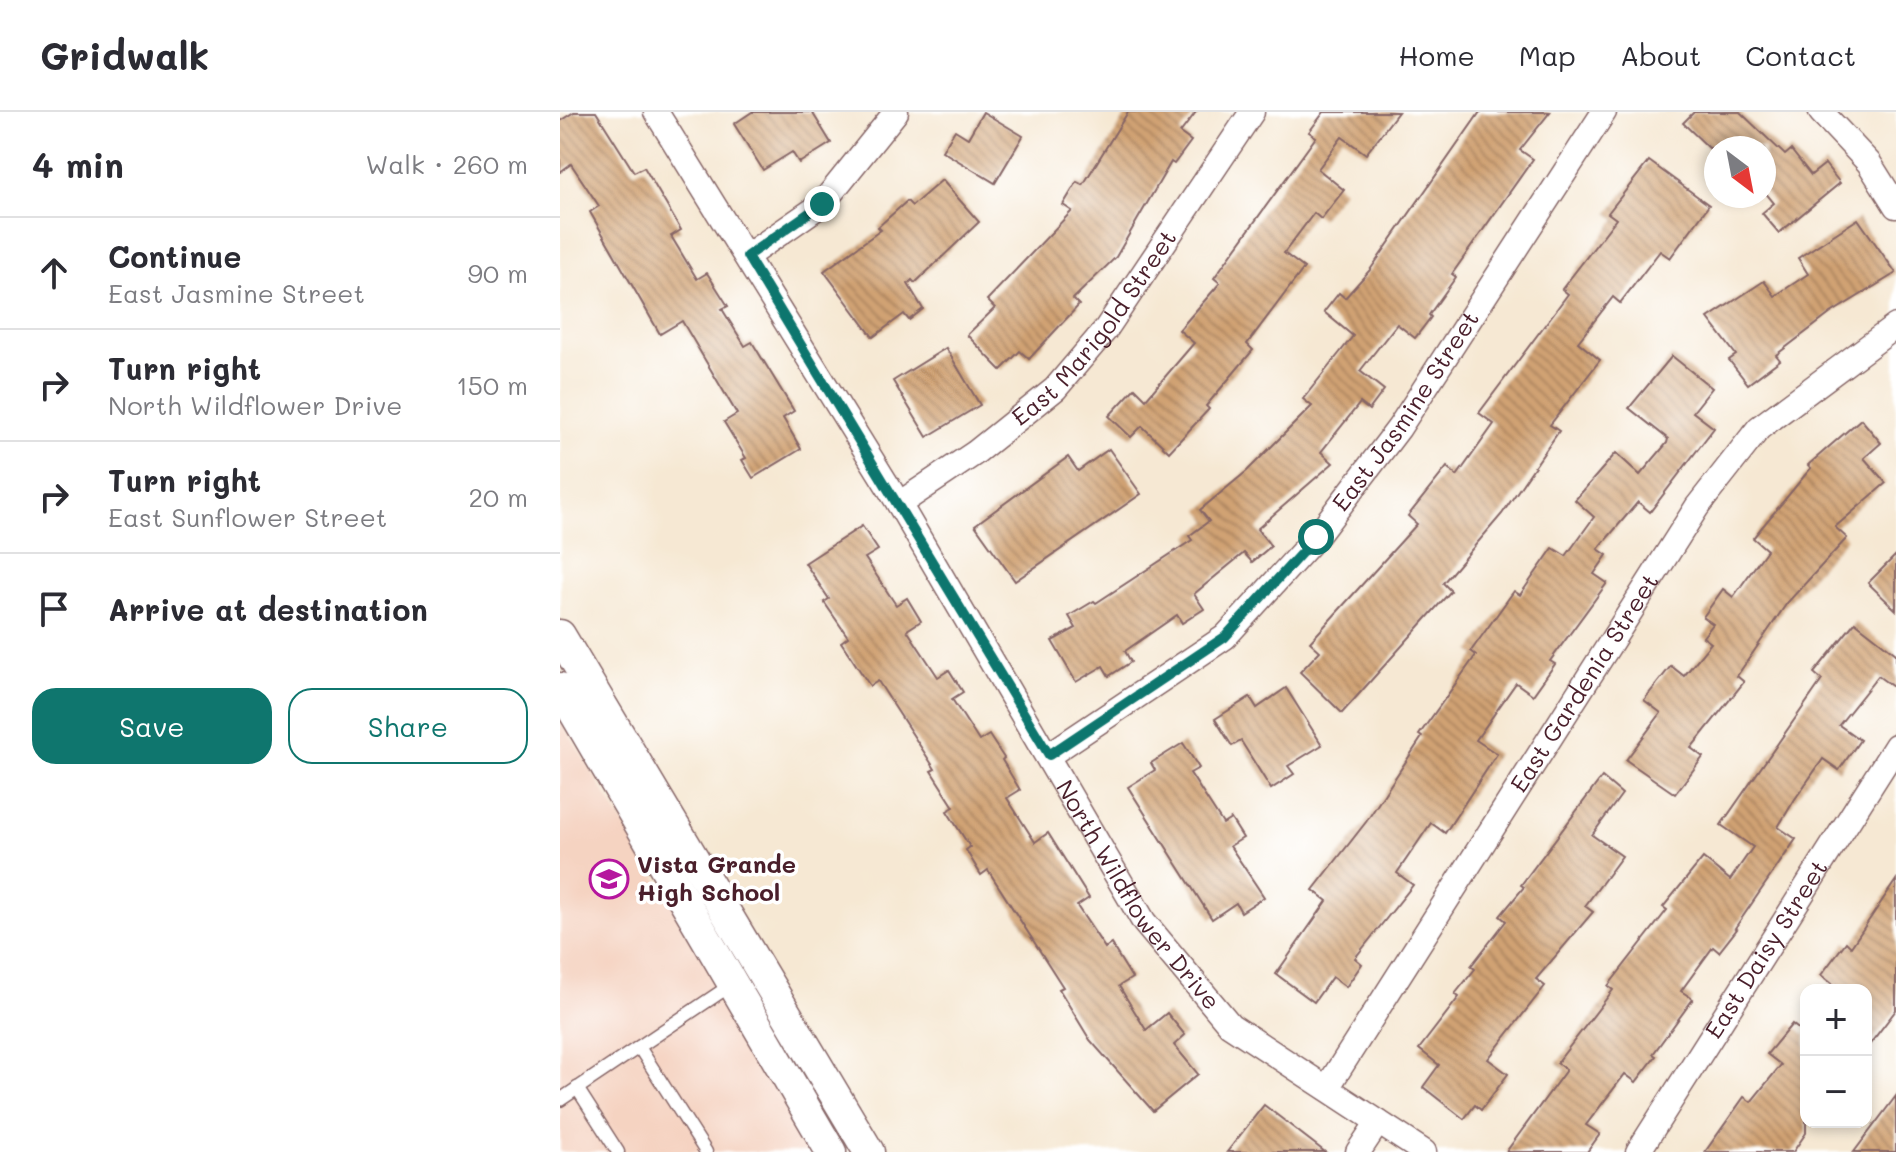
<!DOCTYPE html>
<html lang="en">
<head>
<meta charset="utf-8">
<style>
  :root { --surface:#fff; --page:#f7f7f7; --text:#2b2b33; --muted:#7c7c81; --line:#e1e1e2; --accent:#0f766e }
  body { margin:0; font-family:Mali,sans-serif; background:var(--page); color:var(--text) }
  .controls { position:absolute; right:24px; bottom:24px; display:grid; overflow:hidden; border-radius:16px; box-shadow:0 4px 12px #0003 }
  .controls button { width:72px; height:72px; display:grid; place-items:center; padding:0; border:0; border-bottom:2px solid var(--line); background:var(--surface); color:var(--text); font:40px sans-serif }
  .compass { position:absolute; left:1144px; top:24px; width:72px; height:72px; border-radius:50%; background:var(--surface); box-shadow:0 4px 12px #0003; rotate:148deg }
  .stop { position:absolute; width:24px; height:24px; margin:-18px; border:6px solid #0f766e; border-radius:50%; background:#fff }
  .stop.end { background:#0f766e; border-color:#fff; box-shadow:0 2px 8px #0008 }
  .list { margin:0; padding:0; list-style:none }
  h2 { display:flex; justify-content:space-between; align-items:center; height:104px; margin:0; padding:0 32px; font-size:34px }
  h2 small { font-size:26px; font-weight:400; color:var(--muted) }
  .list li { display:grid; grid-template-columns:52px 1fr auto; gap:24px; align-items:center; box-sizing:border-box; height:112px; padding:0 32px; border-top:2px solid var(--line) }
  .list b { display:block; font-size:30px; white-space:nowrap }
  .list p { margin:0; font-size:26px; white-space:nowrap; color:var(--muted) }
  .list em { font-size:26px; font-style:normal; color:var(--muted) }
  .actions { display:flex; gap:16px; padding:24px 32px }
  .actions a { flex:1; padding:18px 0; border:2px solid var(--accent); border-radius:24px; text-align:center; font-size:28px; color:var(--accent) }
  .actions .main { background:var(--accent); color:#fff }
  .icon { flex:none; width:44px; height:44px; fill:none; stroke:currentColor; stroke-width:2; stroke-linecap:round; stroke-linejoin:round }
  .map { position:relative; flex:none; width:1336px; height:1040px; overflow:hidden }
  header { display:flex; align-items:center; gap:48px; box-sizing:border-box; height:112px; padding:0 40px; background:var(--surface); border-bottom:2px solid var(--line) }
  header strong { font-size:38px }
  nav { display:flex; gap:44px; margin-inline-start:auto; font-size:28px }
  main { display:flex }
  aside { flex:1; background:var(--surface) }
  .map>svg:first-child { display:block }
</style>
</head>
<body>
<header>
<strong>Gridwalk</strong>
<nav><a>Home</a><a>Map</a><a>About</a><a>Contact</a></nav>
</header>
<main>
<aside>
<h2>4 min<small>Walk · 260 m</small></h2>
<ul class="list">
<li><svg class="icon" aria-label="ahead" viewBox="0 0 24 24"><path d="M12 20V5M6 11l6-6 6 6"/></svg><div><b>Continue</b><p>East Jasmine Street</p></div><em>90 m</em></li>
<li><svg class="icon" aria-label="right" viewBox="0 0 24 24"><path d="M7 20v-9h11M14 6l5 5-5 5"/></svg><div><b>Turn right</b><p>North Wildflower Drive</p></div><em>150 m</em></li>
<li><svg class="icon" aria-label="right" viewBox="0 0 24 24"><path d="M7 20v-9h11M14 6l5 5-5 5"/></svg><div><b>Turn right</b><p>East Sunflower Street</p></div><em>20 m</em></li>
<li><svg class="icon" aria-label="arrive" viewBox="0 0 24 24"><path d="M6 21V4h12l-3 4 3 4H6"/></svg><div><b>Arrive at destination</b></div></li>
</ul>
<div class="actions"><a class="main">Save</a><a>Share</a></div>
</aside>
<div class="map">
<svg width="1336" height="1040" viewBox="0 0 1336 1040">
  <defs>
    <pattern id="building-back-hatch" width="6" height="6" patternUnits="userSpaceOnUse" patternTransform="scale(2)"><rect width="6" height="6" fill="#d0a273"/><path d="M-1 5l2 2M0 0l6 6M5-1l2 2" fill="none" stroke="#ab835f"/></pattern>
  </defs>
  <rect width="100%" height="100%" fill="#fff"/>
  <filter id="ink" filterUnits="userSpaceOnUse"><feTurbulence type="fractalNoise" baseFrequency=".0125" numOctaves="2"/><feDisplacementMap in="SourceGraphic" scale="16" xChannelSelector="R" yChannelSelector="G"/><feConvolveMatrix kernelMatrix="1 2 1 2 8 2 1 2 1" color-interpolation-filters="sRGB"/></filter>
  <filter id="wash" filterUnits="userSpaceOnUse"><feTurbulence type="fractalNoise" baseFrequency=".006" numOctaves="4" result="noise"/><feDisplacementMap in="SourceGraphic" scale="32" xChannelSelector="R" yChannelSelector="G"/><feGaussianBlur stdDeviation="1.8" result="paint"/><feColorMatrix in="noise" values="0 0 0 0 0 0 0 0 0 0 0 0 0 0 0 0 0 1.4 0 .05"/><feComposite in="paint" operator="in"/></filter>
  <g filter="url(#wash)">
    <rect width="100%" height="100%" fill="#f6e8d3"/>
    <polygon fill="#f5d3c1" points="0,607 194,927 262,1040 0,1040"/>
    <g id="blocks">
      <g fill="url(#building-back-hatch)">
        <polygon points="14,0 36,0 74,60 84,55 121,118 111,124 137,167 147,161 168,194 162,197 185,234 192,230 234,299 223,306 241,337 193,366 182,348 186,346 164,310 177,302 122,209 100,222 30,100 39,94 11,52 0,60 0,9"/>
        <polygon points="192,0 252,0 271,31 239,51 232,40 203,58 174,12"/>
        <polygon points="423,0 463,24 435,71 382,39 395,18 408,26"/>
        <polygon points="568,0 636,0 620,21 631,29 614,52 611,50 556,145 513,187 519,193 469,247 460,239 441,258 407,223 435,196 427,188 512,99 503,93 517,70 523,73"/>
        <polygon points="764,0 838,0 806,42 782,25 758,57 784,78 761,107 754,101 724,141 744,156 687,232 693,238 646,294 649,297 609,340 582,314 571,325 549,304 575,276 586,287 634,231 619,218 660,171 654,166 756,25 749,20"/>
        <polygon points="920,0 990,0 960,38 973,47 892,162 896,165 869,203 871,205 855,226 837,212 800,259 824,278 809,298 800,291 761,340 773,351 697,417 711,434 692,450 684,441 634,482 644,497 622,511 617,503 565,539 571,550 549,564 543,554 516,570 492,529 516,516 509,504 534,489 536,491 632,428 629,424 649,409 640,398 687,359 752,294 743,287 793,224 764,200 779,181 785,186 810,158"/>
        <polygon points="1134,0 1180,0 1225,43 1231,38 1251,63 1265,52 1280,71 1219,121 1202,101 1214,91 1204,79 1204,36 1149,36 1123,11"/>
        <polygon points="1089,49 1149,93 1110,146 1100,139 1060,191 1053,185 1018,230 1040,248 990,313 999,319 942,402 883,471 891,479 782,601 740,560 760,539 750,530 857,412 848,404 887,355 897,364 934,312 919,301 1008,182 1002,177 1056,107 1048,101"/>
        <polygon points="382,68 419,110 355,171 352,168 348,172 363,197 349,208 344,202 313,225 264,159 321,118 318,115 347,89 352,94"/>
        <polygon points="1298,107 1336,161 1271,201 1216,243 1220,248 1188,272 1169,248 1176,243 1148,206 1204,169 1215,184 1248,162 1238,146"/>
        <polygon points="386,236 420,293 367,325 333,269"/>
        <polygon points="1112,244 1152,276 1133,300 1154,316 1090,400 1078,390 1038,437 1047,443 1034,462 1047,471 990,549 995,552 973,583 956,571 916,628 937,642 885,721 871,711 837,761 853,773 795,846 802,852 786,875 772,865 754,890 716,862 767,789 753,778 806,710 862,625 859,623 916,543 911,539 954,479 960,483 993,436 1006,444 1034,405 1015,388 1056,341 1080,363 1107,331 1108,327 1069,296"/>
        <polygon points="1301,307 1321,331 1304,346 1326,371 1275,415 1287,426 1227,491 1177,564 1184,570 1131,636 1143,645 1115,682 1066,648 1101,601 1084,588 1111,554 1124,564 1151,531 1143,525 1153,512 1143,505 1163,477 1173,485 1207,438 1193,426 1251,356 1248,353"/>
        <polygon points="549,337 581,382 455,469 415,413 508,345 518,359"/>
        <polygon points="302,414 318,438 305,446 336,493 347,486 361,509 347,518 378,565 389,558 403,580 392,587 419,629 429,623 444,646 442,648 460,678 447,686 475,730 488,721 529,786 517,794 545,836 551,832 572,866 559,874 586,918 607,901 625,923 614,933 638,962 593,999 530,928 499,877 503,875 428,758 421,763 406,738 410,735 387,699 394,695 371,659 375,657 318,569 310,574 281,530 288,525 264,490 269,487 245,451"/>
        <polygon points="1336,443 1336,498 1308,471"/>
        <polygon points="1295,510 1336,542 1336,577 1318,564 1279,613 1300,628 1279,658 1263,647 1235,687 1218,715 1236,727 1175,816 1177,817 1159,840 1153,835 1121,879 1133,887 1093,942 1096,944 1076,970 1065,962 1026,1013 1040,1022 1027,1040 946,1040 1006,958 997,951 1053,878 1048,874 1107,798 1103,795 1143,746 1170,768 1193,735 1161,713 1262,568 1254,561"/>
        <polygon points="726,576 762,633 728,654 734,662 711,677 681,629 672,634 655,607 690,585 697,596"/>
        <polygon points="623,631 639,656 630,661 663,712 671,707 683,726 670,734 704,785 681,800 676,791 652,807 568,675 595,658 591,651"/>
        <polygon points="1042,665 1062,682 1032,723 1062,744 1025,794 1033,800 976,867 985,874 928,947 948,962 921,998 915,993 904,1007 863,975 879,953 859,937 899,885 895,882 915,857 911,854 946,809 940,804 964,775 961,773"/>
        <polygon points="1336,768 1336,898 1306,937 1306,878 1280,878 1261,863 1286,830 1291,835"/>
        <polygon points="1232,912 1246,923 1246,1021 1233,1040 1145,1040 1184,985 1191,990 1221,953 1207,942"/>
        <polygon points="1336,984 1336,1040 1294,1040"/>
        <polygon points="704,993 765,1040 667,1040"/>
      </g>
    </g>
  </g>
  <g filter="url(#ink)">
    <use href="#blocks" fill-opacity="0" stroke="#866566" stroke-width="2"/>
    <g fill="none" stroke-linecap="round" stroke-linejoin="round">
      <g stroke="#866566" stroke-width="15">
        <g id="service">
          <polyline points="79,935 146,1040"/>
          <polyline points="17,976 58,1040"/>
          <polyline points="0,988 171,873"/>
        </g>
      </g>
      <g stroke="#866566" stroke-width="27">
        <g id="minor">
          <path id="s1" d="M96 0 339 392 584 810 670 913 864 1040"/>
          <polyline points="1261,0 1309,51 1336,94"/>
          <polyline points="187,144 262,92 336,0"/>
          <path id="s2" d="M339 392 415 341 495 277 546 217 692 0"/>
          <path id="s3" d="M489 643 665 525 756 425 839 316 1044 0"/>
          <path id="s4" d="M767 976 1137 395 1199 316 1336 214"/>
          <polyline points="798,1040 818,1010"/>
          <path id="s5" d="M1078 1040 1336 634"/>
        </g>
      </g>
      <g stroke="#866566" stroke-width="33">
        <g id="tertiary">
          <polyline points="0,523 309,1040"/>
          <polyline points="0,576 271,1040"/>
        </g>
      </g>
      <use href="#service" stroke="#fff" stroke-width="12"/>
      <use href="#minor" stroke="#fff" stroke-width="24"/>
      <use href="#tertiary" stroke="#fff" stroke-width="30"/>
    </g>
  </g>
  <g fill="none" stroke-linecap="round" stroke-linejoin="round" filter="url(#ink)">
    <polyline stroke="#0f766e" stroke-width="10" points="262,92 187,144 489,643 665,525 756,425"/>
  </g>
  <defs>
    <g id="school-ring" transform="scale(2)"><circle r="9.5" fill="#fff" stroke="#b5179e" stroke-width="1.5"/><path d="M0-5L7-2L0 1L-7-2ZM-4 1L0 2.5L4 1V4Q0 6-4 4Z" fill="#b5179e"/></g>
  </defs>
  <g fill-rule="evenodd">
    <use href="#school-ring" x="49" y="767"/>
  </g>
  <g text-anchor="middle" stroke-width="7" stroke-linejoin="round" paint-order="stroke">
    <g font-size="24" fill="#4a1f2b" stroke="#fff">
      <text dy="8" stroke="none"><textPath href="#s2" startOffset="266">East Marigold Street</textPath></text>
      <text dy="8" stroke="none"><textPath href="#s3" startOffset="502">East Jasmine Street</textPath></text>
      <text dy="8" stroke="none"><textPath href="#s4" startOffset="480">East Gardenia Street</textPath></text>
      <text dy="8" stroke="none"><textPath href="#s1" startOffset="920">North Wildflower Drive</textPath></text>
      <text dy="8" stroke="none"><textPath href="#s5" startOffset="240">East Daisy Street</textPath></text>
    </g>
    <g font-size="24" font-weight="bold" fill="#4a1f2b" stroke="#fff" text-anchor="start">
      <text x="77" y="761">Vista Grande<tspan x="77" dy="28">High School</tspan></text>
    </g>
  </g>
</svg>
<div class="controls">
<button>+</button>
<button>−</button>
</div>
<svg class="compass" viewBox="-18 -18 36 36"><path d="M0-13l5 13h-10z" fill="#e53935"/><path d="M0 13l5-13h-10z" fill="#7c7c81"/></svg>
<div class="stop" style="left:756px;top:425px"></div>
<div class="stop end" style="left:262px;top:92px"></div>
</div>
</main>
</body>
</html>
